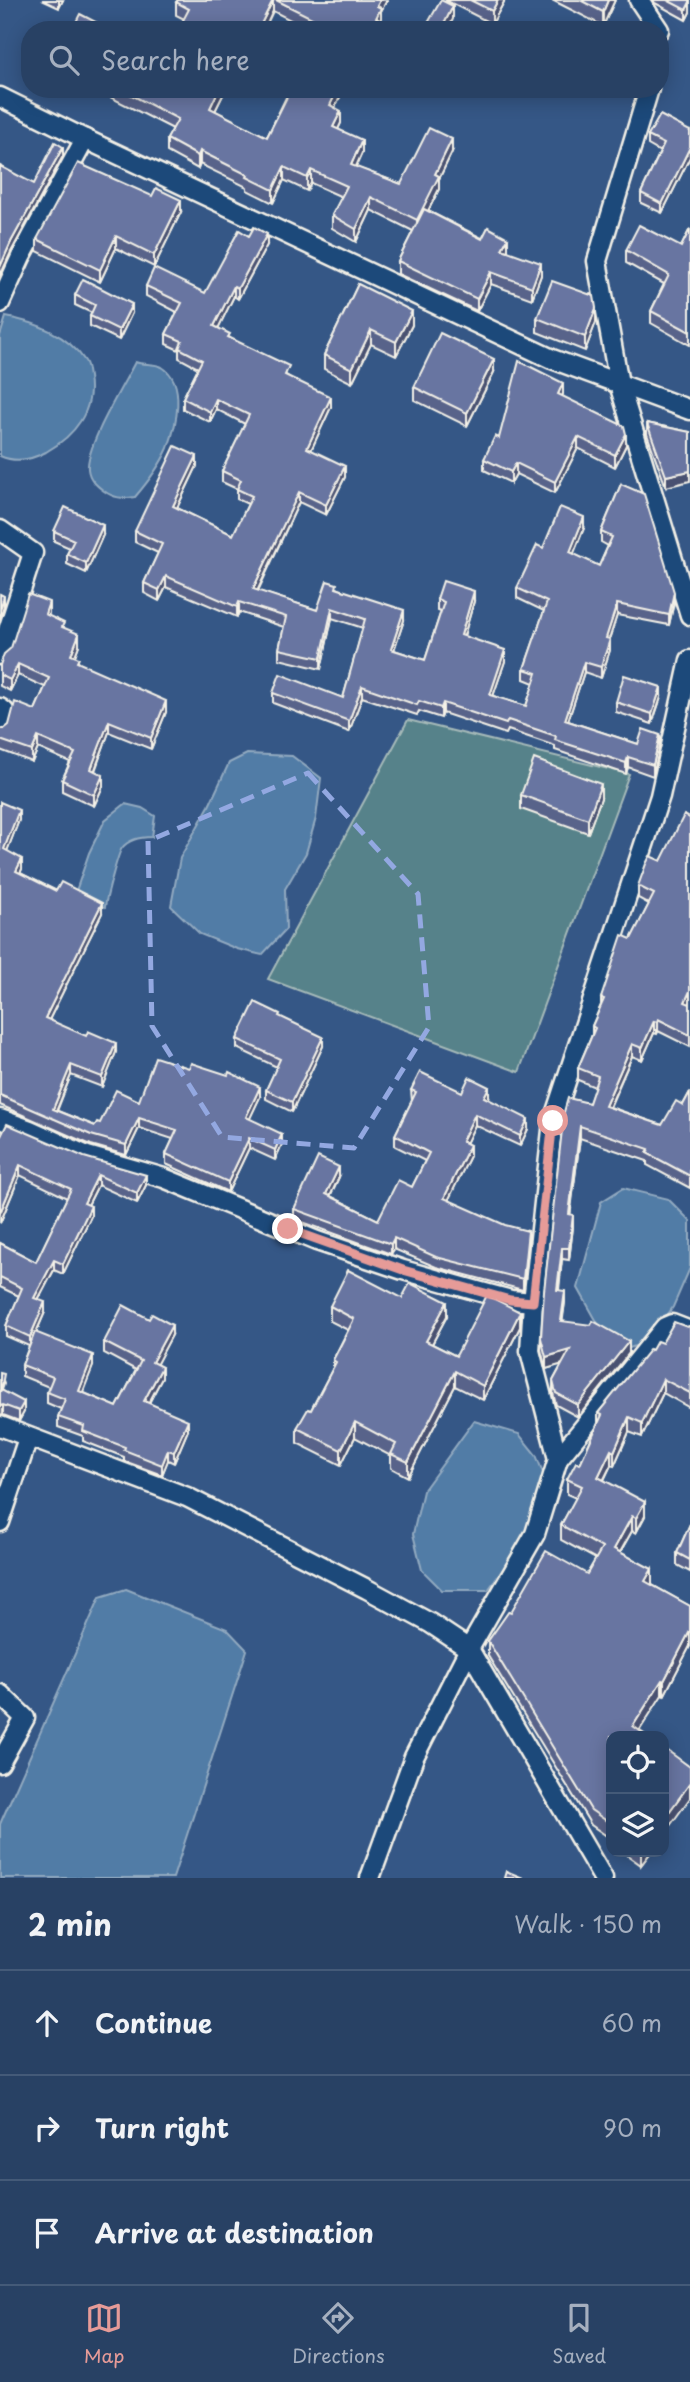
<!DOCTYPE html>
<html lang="en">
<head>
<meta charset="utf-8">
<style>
  :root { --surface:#284164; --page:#30486a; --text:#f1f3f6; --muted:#a5afbf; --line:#445a78; --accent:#e69b98 }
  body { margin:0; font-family:"Playpen Sans",sans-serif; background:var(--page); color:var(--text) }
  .controls { position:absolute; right:21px; bottom:21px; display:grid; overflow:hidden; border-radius:14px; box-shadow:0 4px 18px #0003 }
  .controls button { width:63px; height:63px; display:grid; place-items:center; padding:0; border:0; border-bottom:2px solid var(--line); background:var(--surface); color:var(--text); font:35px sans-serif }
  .stop { position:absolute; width:21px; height:21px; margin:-16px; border:5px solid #e69b98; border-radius:50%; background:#fff }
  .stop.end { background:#e69b98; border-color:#fff; box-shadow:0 2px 7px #0008 }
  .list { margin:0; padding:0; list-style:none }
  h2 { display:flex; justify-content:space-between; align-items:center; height:91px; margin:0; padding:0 28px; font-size:30px }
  h2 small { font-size:23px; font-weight:400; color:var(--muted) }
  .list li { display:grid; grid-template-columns:46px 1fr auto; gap:21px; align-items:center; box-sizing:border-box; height:105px; padding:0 28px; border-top:2px solid var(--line) }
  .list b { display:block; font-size:26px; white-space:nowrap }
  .list em { font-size:23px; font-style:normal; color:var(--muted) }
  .icon { flex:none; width:38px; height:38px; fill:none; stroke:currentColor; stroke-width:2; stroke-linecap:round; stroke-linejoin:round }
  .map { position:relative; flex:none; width:690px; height:1878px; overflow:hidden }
  .search { position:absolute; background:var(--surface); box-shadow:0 4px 18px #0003; left:21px; right:21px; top:21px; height:77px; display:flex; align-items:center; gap:18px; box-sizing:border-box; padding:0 24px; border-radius:28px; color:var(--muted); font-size:26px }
  .sheet { height:406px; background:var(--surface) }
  nav { display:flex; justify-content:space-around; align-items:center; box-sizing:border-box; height:98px; border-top:2px solid var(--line); background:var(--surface); font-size:19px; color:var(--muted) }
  nav a { display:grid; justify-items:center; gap:4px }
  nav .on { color:var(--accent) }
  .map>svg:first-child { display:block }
</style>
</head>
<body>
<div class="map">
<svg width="690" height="1878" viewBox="0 0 690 1878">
  <rect width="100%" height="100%" fill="#355786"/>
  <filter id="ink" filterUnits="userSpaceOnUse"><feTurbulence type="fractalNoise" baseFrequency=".0143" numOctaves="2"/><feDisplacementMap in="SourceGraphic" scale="14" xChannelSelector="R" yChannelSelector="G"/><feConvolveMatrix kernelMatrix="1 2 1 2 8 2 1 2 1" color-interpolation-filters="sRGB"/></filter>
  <g filter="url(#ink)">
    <polygon fill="#57828a" stroke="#a6bab9" stroke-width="2" points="408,720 629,774 519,1072 268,979"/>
    <g fill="#517ba6" stroke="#92aac0" stroke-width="2">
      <path d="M6 317C36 322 68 335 85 361 88 365 88 372 89 377 95 411 74 436 46 452 31 460 16 463 0 456V336Z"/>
      <path d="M135 362C143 365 154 363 162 367 187 382 176 426 168 448 160 466 147 483 135 497 122 499 114 498 104 491 96 485 89 479 88 469 86 445 123 386 135 362Z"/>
      <polygon points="247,754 292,756 321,778 316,818 306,853 285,889 286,929 262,955 237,949 200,934 171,906 180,858 209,806 229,763"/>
      <path d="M125 804 142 808 155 816 152 837C141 837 129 839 122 848 118 853 106 899 105 907L96 905 75 894 89 853 105 820Z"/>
      <polygon points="623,1188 668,1199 690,1221 690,1268 673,1307 649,1341 627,1349 605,1336 578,1288 601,1202"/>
      <polygon points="474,1421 519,1434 536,1455 545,1478 527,1536 488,1590 442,1590 422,1570 413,1534 423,1491"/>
      <polygon points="126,1589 227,1629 247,1650 173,1878 0,1878 0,1824 100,1597"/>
    </g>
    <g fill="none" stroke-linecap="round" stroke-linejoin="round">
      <g stroke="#f4f1e8" stroke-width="23">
        <g id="street">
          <polyline points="639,0 659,30"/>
          <polyline points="649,89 597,261 619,384 690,615"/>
          <polyline points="0,97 85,139 552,359 690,410"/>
          <polyline points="0,303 21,257 85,139"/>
          <polyline points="0,530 33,553 0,655"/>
          <polyline points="0,708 4,711 0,729"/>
          <polyline points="0,1119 30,1130 87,1156 164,1178 317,1241 403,1270 481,1292 511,1300 533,1302"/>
          <polyline points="0,1426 187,1497 367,1589 430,1623 469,1649 603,1878"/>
          <polyline points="558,1459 665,1327 672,1324 690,1331"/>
          <polyline points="0,1522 28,1438"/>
          <polyline points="0,1694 25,1718 0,1763"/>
          <polyline points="370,1878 414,1757 469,1649 535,1534 558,1459 530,1351 533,1302 553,1121 660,796 690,660"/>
        </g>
      </g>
      <use href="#street" stroke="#1f4a7a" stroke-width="18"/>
    </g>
    <g fill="#59648a" stroke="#f4f1e8" stroke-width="2">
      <polygon points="42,0 63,0 59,8"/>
      <polygon points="178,0 387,0 381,11 381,20 400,30 310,30 273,11 184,19 176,15 176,2"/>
      <polygon points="445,0 505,0 492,24"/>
      <polygon points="552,0 615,0 603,26"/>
      <polygon points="653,0 690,0 690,12 686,20 655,3"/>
      <polygon points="104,89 226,89 215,111 267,137 290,89 341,89 341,95 335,107 341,123 338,129 362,153 355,167 401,184 452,152 439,179 439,189 428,211 508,251 541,275 532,299 491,284 477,311 398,274 398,261 413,231 371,210 356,242 332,228 332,215 342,197 311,183 307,191 284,180 273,203 247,190 247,187 200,164 198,169 167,152 167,139 173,129 104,94"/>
      <polygon points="690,131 690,157 662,213 641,203 641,193 660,152 648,145 648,136"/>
      <polygon points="181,212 154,267 116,248 100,282 37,251 37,239"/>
      <polygon points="690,229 690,345 651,323 651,311 664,284 626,263 626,250 681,247"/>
      <polygon points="249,236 267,245 238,299 234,296 218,328 230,338 289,377 331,407 311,450 345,477 326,515 299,502 258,591 317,610 337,588 404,620 394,650 425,660 441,611 437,610 437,599 474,601 464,636 505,661 493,696 526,706 534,683 524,679 524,669 544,611 517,598 517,588 543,548 584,528 573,554 599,566 608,546 601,542 601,532 621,484 674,602 669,625 617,615 609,639 610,650 601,678 584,672 568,721 638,744 660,745 653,776 628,767 626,774 555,750 555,746 508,730 506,734 443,713 441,718 419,711 417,715 362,697 349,732 273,703 273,693 343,698 363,628 332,618 321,669 279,659 279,649 284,627 239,612 237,617 166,587 159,601 144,593 144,583 158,553 135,542 135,531 197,466 177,508 233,535 248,504 237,499 237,489 222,482 222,471 245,424 216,409 210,422 183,409 183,398 198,368 179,358 179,350 166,344 166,334 177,312 146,296 146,286 205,293"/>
      <polygon points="358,284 412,325 396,356 371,344 352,383 324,369 324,355"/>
      <polygon points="75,295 132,313 119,340 90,326 90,316 92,313 75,305"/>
      <polygon points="537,318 596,322 585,351 537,332"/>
      <polygon points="494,372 467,426 414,400 414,387"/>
      <polygon points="563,394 562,396 626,445 615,467 578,448 555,493 516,474 511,483 484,470 484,459 499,438"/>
      <polygon points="647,423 690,432 666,487 647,434"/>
      <polygon points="54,531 103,535 86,573 67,564 67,554 70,548 54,541"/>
      <polygon points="49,613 48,616 64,628 79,645 75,656 79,663 166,712 151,749 109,732 95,771 103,786 94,806 62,791 62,780 70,762 38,748 32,762 0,750 0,729 4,729 35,710 45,687 18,675 10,691 0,686 0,665"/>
      <polygon points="661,697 652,724 616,712 616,702"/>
      <polygon points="521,795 601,798 588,833 521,809"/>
      <polygon points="0,802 19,820 7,851 22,869 20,873 102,913 49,1020 116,1052 102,1087 71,1075 57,1111 95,1126 139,1101 260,1097 249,1119 282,1144 275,1160 249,1148 228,1192 166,1164 166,1154 173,1139 139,1128 126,1155 91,1145 0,1105"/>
      <polygon points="690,818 690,1047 658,1031 657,1034 654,1033 642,1060 632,1056 610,1107 662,1125 683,1105 690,1092 690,1188 647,1165 647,1161 580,1138 570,1214 573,1227 569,1260 562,1259 559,1290 565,1302 562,1321 629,1353 578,1417 556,1405 553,1393 553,1381 562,1364 546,1369 541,1350 541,1338 564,1112 589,1103 595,1087 578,1080 578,1068 592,1035 592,1026 601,1005 601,998 649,904 638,898 638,886 661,861"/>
      <polygon points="280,1017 323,1046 292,1112 266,1099 266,1090 277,1067 237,1048 237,1039"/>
      <polygon points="411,1090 462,1092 489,1098 488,1099 528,1129 520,1146 475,1125 466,1143 470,1156 448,1200 528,1241 523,1290 436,1267 394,1249 391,1254 294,1219 294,1209 339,1177 330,1196 378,1220 412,1187 425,1161 395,1146 395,1135 412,1101"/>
      <polygon points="0,1138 146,1185 137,1203 98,1185 88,1205 91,1216 63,1274 54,1270 39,1299 45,1312 36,1333 93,1366 82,1392 117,1407 136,1370 104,1353 104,1342 172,1335 156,1364 162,1378 149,1403 188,1430 174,1463 168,1460 162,1475 124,1461 124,1457 83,1441 83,1436 58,1427 58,1417 61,1409 47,1403 47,1392 49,1387 22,1376 22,1365 29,1346 6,1336 6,1326 19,1296 0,1287 0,1243 36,1262 67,1198 20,1175 0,1223"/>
      <polygon points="402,1298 447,1316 432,1344 456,1356 520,1327 483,1400 455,1386 408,1477 391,1468 391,1456 355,1437 341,1465 297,1443 297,1428 311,1410 333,1368 333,1360 348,1330 330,1321 330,1306"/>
      <polygon points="690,1326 690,1408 663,1393 642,1437 629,1432 614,1466 611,1465 604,1480 645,1516 636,1533 632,1531 620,1552 652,1585 690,1606 690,1646 664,1696 662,1695 611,1736 611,1839 591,1825 488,1656 488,1641 511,1612 587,1574 596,1559 561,1540 561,1525 576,1498 567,1494 567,1479 580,1464 598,1423 598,1413 652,1350 687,1327"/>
      <polygon points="0,1373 4,1384 2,1390 24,1412 19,1421 3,1415"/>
      <polygon points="690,1524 690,1572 677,1565 677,1553"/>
      <polygon points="623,1852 651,1852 641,1865"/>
    </g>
    <g fill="#485171" stroke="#f4f1e8" stroke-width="2">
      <polygon points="59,0 63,0 59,8"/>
      <polygon points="273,0 273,11 264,30 258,30"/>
      <polygon points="380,0 387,0 381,11 381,21 377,30 377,6"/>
      <polygon points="498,0 505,0 492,24 492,11"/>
      <polygon points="608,0 615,0 603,26 603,12"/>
      <polygon points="690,2 690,12 686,20 686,10"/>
      <polygon points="453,6 453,19 448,30 441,30"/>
      <polygon points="219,89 226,89 210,121 210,108"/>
      <polygon points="338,89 341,89 341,95 330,118 330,105"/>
      <polygon points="341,111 341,123 333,140 333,127"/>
      <polygon points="452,139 452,152 439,179 439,189 417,233 417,220 435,174"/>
      <polygon points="362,140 362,153 351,178 351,165"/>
      <polygon points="63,147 63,156 11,252 0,276 0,267 11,242"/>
      <polygon points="690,147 690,157 662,213 662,204"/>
      <polygon points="200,151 200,164 198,169 198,156"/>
      <polygon points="284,167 284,180 273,203 273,190"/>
      <polygon points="311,170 311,183 307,191 307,178"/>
      <polygon points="371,197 371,210 356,242 356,229"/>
      <polygon points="181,200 181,212 154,267 154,255"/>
      <polygon points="267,234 267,245 238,299 238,288"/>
      <polygon points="116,236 116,248 100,282 100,270"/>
      <polygon points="508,238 508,250 502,261 502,249"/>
      <polygon points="541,263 541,275 532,299 532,287"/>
      <polygon points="491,272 491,284 477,311 477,299"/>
      <polygon points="234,286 234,296 214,337 214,326"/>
      <polygon points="132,304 132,313 119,340 119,330"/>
      <polygon points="596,308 596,322 585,351 585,337"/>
      <polygon points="412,311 412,325 396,356 396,342"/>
      <polygon points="371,330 371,344 352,383 352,369"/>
      <polygon points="494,359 494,372 467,426 467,413"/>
      <polygon points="563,383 563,394 558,405 558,394"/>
      <polygon points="331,397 331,407 307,459 307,448"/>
      <polygon points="216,399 216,409 210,422 210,412"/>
      <polygon points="626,434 626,445 615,467 615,455"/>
      <polygon points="578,437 578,448 555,493 555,482"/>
      <polygon points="197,456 197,466 173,516 173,506"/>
      <polygon points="516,463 516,474 511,483 511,472"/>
      <polygon points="345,466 345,477 326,515 326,505"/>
      <polygon points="690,471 690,481 666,487 666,476"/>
      <polygon points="299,492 299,502 253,600 253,589"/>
      <polygon points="584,517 584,528 570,563 570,552"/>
      <polygon points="103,525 103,535 86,573 86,563"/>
      <polygon points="166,576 166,587 159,601 159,590"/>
      <polygon points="474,591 474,601 461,646 461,635"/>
      <polygon points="674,592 674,602 669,625 669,615"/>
      <polygon points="4,596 4,605 0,619 0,610"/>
      <polygon points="49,602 49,613 45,625 45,614"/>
      <polygon points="239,602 239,612 237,617 237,607"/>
      <polygon points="617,604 617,615 606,649 606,638"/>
      <polygon points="332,608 332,618 321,669 321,658"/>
      <polygon points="404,610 404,620 391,659 391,649"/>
      <polygon points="79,634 79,645 71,666 71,655"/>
      <polygon points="610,639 610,650 601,678 601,667"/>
      <polygon points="505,650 505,661 490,705 490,695"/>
      <polygon points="584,662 584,672 565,730 565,720"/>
      <polygon points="18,664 18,675 10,691 10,680"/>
      <polygon points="362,686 362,697 349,732 349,721"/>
      <polygon points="661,687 661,697 652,724 652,714"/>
      <polygon points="166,701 166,712 151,749 151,738"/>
      <polygon points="443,703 443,713 441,718 441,708"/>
      <polygon points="109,721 109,732 91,780 91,769"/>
      <polygon points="660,735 660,745 653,776 653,765"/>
      <polygon points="38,737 38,748 32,762 32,751"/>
      <polygon points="628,757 628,767 626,774 626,763"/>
      <polygon points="103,775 103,786 94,806 94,795"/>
      <polygon points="601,784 601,798 588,833 588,819"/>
      <polygon points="19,810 19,820 4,859 4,849"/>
      <polygon points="22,859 22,869 16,881 16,871"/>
      <polygon points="102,903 102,913 45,1028 45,1018"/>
      <polygon points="690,991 690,1003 685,1014 685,1002"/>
      <polygon points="658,1019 658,1031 657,1034 657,1022"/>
      <polygon points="654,1021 654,1033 642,1060 642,1048"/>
      <polygon points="323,1037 323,1046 292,1112 292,1102"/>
      <polygon points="116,1043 116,1052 102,1087 102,1077"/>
      <polygon points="632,1044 632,1056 605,1117 605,1106"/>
      <polygon points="71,1065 71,1075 53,1119 53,1109"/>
      <polygon points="260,1087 260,1097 246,1127 246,1117"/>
      <polygon points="489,1087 489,1098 484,1107 484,1097"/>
      <polygon points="475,1114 475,1125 462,1152 462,1141"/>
      <polygon points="139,1118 139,1128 126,1155 126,1145"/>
      <polygon points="528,1119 528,1129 520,1146 520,1136"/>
      <polygon points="580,1126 580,1138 569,1226 569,1214"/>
      <polygon points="282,1134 282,1144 275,1160 275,1150"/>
      <polygon points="249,1138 249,1148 228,1192 228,1182"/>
      <polygon points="470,1145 470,1156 444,1209 444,1198"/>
      <polygon points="20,1165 20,1175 0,1223 0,1213"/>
      <polygon points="339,1167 339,1177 326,1205 326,1194"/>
      <polygon points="98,1175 98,1185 84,1213 84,1203"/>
      <polygon points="146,1175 146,1185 137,1203 137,1193"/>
      <polygon points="91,1206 91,1216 63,1274 63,1264"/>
      <polygon points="573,1215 573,1227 569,1260 569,1248"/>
      <polygon points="528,1231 528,1241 523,1290 523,1279"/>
      <polygon points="394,1238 394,1249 391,1254 391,1244"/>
      <polygon points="562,1248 562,1259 557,1302 557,1290"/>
      <polygon points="54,1260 54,1270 34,1307 34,1298"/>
      <polygon points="565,1291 565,1302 561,1333 561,1321"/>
      <polygon points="45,1302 45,1312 30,1346 30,1337"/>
      <polygon points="447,1302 447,1316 426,1355 426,1341"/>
      <polygon points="520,1312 520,1327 483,1400 483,1386"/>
      <polygon points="172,1325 172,1335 152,1373 152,1362"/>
      <polygon points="629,1341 629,1353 578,1417 578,1405"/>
      <polygon points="570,1350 570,1362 546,1369 546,1357"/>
      <polygon points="93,1355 93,1366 79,1402 79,1391"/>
      <polygon points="162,1367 162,1378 144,1412 144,1401"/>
      <polygon points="455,1371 455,1386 408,1477 408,1462"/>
      <polygon points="663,1379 663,1393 642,1437 642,1423"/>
      <polygon points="24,1402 24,1412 19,1421 19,1411"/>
      <polygon points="3,1405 3,1415 0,1416 0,1406"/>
      <polygon points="629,1417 629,1432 614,1466 614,1452"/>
      <polygon points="188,1420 188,1430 174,1463 174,1452"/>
      <polygon points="355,1422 355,1437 341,1465 341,1450"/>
      <polygon points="168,1450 168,1460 162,1475 162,1465"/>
      <polygon points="611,1450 611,1465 598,1491 598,1477"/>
      <polygon points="645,1502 645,1516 636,1533 636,1518"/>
      <polygon points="632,1516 632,1531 614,1563 614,1549"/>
      <polygon points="652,1569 652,1584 645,1596 645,1581"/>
      <polygon points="690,1631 690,1646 664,1696 664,1681"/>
      <polygon points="662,1680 662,1695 636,1736 633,1726"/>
      <polygon points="690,1783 690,1798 664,1834 664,1819"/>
      <polygon points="641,1852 651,1852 641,1865"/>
    </g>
    <g fill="#6774a1" stroke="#f4f1e8" stroke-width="2">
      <polygon points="178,0 273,0 258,30 178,30 189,9 176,2"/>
      <polygon points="276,0 380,0 377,6 381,8 376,18 400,30 317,30 320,22"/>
      <polygon points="441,0 453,6 441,30 424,30"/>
      <polygon points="470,0 498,0 492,11"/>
      <polygon points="580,0 608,0 603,12"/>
      <polygon points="667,0 690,0 690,2 686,10"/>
      <polygon points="80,14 111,30 72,30"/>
      <polygon points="120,89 219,89 210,108 267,137 291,89 338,89 330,105 341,111 333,127 362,140 351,165 401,184 429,128 452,139 435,174 439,176 417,220 371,197 356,229 332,215 347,186 311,170 307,178 284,167 273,190 247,177 248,175 200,151 198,156 167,139 178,119"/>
      <polygon points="660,115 690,131 690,147 662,204 641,193 664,144 648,136"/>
      <polygon points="55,142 63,147 11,242 0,267 0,166 34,184"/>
      <polygon points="78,163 152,196 156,188 181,200 154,255 116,236 100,270 37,239"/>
      <polygon points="424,209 482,239 488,227 508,238 502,249 541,263 532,287 491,272 477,299 398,261"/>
      <polygon points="639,225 681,247 690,229 690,332 651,311 669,275 626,250"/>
      <polygon points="254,227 267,234 238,288 234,286 214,326 230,334 228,337 289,366 285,375 331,397 307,448 345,466 326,505 299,492 253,589 317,610 327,581 337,584 336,588 404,610 391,649 425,660 444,602 437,599 443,581 474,591 461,635 505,650 490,695 526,706 537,673 524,669 547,602 517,588 537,545 543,548 560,507 584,517 570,552 599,566 612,537 601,532 621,484 644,494 674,592 669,615 617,604 606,638 610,639 601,667 584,662 565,720 638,744 643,729 660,735 653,765 628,757 626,763 555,740 556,736 508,720 506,724 443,703 441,708 419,701 417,705 362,686 349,721 273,693 280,674 343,698 365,619 332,608 321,658 279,649 286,617 239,602 237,607 166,576 159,590 144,583 162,544 135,531 175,446 197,456 173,506 233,535 252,496 237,489 241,480 222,471 249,415 216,399 210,412 183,398 202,360 179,348 182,341 166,334 182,303 146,286 154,268 205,293 239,230 249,236"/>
      <polygon points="83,279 132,304 119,330 90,316 95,305 75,295"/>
      <polygon points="552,281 594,296 596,308 585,337 537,318"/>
      <polygon points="358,284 412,311 396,342 371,330 352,369 324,355"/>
      <polygon points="440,333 494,359 467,413 414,387"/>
      <polygon points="519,361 563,383 558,394 624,426 626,434 615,455 578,437 555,482 516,463 511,472 484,459 495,436 499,438"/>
      <polygon points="647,423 690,432 690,471 666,476"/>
      <polygon points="65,507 103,525 86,563 67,554 74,540 54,531"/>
      <polygon points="0,594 4,596 0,610"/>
      <polygon points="28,594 49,602 45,614 64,623 62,627 79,634 71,655 79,658 77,662 166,701 151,738 109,721 91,769 103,775 94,795 62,780 75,753 38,737 32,751 0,740 0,729 4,729 9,725 15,702 35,710 49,678 18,664 10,680 0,675 0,665 4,654 11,648"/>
      <polygon points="624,675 661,687 652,714 616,702"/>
      <polygon points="534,759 601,784 588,819 521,795"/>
      <polygon points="0,802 19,810 4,849 22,859 16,871 56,891 61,882 102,903 45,1018 86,1036 88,1031 116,1043 102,1077 71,1065 53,1109 95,1126 97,1122 100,1123 116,1090 139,1101 155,1057 189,1068 191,1063 228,1075 229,1072 260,1087 246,1117 282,1134 275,1150 249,1138 228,1182 166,1154 177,1130 139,1118 126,1145 91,1135 0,1095"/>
      <polygon points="684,815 690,818 690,991 685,1002 690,1004 690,1035 658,1019 657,1022 654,1021 642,1048 632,1044 605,1106 662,1125 676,1101 683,1105 690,1092 690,1176 647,1153 649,1149 580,1126 569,1214 573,1215 569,1248 562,1248 557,1290 565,1291 561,1321 591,1325 593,1321 629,1341 578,1405 556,1393 553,1381 570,1350 546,1357 541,1338 544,1291 564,1112 568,1098 589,1103 598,1076 578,1068 595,1028 592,1026 604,999 601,998 622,935 631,939 654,894 638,886 646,864 650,856 661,861"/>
      <polygon points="255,1002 280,1014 279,1016 323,1037 292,1102 266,1090 280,1059 237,1039"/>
      <polygon points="420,1072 462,1092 469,1077 489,1087 484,1097 528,1119 520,1136 475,1114 462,1141 470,1145 444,1198 505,1225 528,1231 523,1279 436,1257 394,1238 391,1244 294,1209 318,1157 339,1167 326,1194 378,1220 398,1180 412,1187 429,1153 395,1135 416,1092 411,1090"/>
      <polygon points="7,1124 84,1157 146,1175 137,1193 98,1175 84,1203 91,1206 63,1264 54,1260 34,1298 45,1302 30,1337 6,1326 22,1288 0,1277 0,1243 36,1262 71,1189 20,1165 0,1213 0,1138"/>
      <polygon points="348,1270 402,1298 410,1283 447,1302 426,1341 456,1356 487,1295 520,1312 483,1386 455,1371 408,1462 391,1454 396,1444 355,1422 341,1450 297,1428 308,1409 311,1410 336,1362 333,1360 354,1319 330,1306"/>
      <polygon points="123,1305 149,1319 152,1314 172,1325 152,1362 162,1367 144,1401 188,1420 174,1452 168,1450 162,1465 124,1450 125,1447 83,1431 84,1426 58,1417 65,1399 47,1392 53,1377 22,1365 35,1332 93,1355 79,1391 117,1407 141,1361 104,1342"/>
      <polygon points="674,1322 687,1327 690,1326 690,1393 663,1379 642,1423 629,1417 614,1452 611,1450 598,1477 645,1502 636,1518 632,1516 614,1549 652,1569 645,1581 690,1606 690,1631 664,1681 662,1680 633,1726 647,1736 611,1736 611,1824 591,1810 488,1641 509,1611 511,1612 546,1551 587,1574 602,1548 561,1525 582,1486 567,1479 576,1462 580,1464 602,1415 598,1413 650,1349 652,1350 657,1341 662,1343"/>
      <polygon points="0,1373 4,1374 1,1390 24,1402 19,1411 3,1405 0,1406"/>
      <polygon points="690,1524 690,1560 677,1553"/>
      <polygon points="664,1748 690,1767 690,1783 664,1819"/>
      <polygon points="506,1871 523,1878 504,1878"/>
    </g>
  </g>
  <g fill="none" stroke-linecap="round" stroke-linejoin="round" filter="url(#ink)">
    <polyline stroke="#e69b98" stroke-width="9" points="288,1229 403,1270 510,1300 533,1302 553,1121"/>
  </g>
  <path fill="none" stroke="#93a8e1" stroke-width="5" stroke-dasharray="14 9" stroke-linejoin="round" d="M308 773 418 894 429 1027 354 1148 222 1137 152 1026 148 841Z"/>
</svg>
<div class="controls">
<button><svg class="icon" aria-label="locate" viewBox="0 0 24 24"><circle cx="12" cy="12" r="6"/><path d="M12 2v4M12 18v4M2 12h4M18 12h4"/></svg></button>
<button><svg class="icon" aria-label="layers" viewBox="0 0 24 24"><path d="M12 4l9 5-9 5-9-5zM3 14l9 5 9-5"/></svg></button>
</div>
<div class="stop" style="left:553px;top:1121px"></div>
<div class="stop end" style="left:288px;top:1229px"></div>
<div class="search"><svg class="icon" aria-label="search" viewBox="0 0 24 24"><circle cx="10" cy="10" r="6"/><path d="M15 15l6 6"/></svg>Search here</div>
</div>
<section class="sheet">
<h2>2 min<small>Walk · 150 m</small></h2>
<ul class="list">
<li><svg class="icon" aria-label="ahead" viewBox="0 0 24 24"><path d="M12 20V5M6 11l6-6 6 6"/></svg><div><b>Continue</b></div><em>60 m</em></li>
<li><svg class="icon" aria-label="right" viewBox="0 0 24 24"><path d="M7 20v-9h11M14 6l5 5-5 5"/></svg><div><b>Turn right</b></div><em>90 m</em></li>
<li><svg class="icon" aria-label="arrive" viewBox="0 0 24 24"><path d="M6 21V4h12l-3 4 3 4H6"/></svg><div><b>Arrive at destination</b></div></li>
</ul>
</section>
<nav>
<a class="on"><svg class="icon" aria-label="map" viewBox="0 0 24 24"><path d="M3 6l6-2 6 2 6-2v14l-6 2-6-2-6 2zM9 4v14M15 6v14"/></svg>Map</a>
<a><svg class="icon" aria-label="directions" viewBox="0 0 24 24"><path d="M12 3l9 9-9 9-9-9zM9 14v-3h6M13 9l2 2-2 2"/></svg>Directions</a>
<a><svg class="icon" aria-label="saved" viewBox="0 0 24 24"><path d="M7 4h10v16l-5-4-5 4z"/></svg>Saved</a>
</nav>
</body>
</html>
